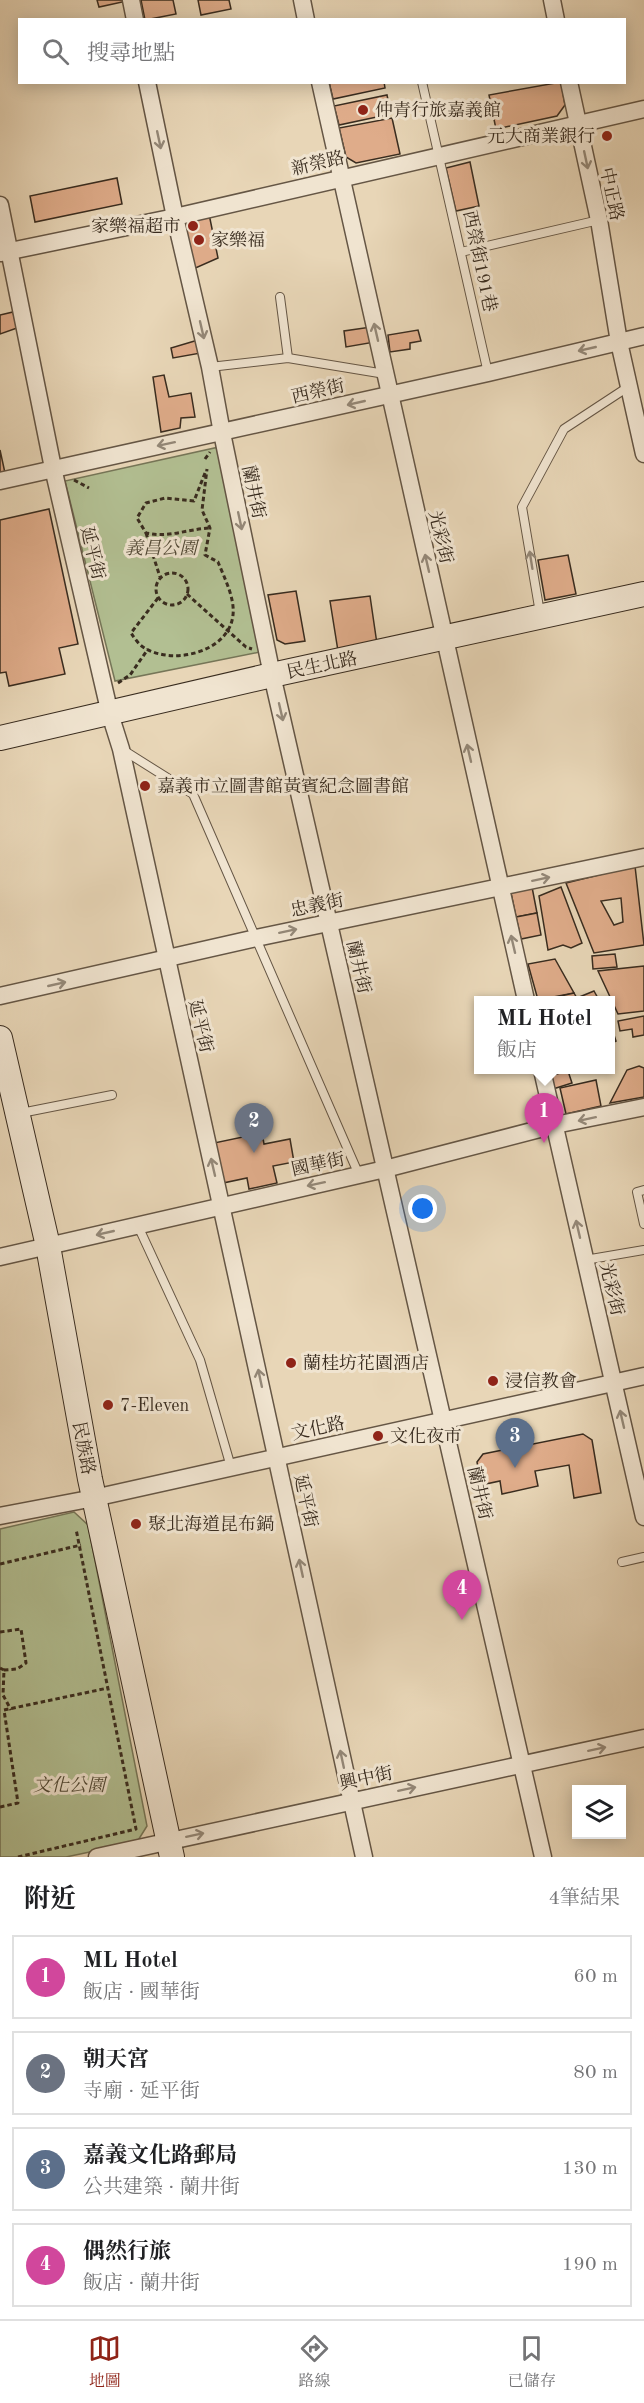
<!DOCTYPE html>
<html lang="zh-TW">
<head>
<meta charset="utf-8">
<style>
  :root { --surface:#fff; --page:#f6f6f6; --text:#202124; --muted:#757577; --line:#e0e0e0; --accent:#8f2418 }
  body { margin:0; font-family:"Old Standard TT","Noto Serif TC",serif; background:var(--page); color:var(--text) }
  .controls { position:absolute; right:18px; bottom:18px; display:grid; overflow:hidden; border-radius:0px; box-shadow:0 3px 15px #0003 }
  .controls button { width:54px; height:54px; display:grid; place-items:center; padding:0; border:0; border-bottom:2px solid var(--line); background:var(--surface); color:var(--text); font:30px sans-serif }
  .you { position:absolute; left:423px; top:1209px; width:21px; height:21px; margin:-15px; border:4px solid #fff; border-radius:50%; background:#1a73e8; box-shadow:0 0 0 9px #1a73e833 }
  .badge { display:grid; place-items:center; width:39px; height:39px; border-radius:50%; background:var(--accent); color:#fff; font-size:20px; font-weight:700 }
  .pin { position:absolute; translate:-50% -50px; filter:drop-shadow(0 2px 3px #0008) }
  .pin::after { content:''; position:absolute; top:32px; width:21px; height:18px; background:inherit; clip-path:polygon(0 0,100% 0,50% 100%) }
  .popup { position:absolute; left:474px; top:996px; width:141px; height:78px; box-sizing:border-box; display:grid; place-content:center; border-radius:0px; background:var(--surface); filter:drop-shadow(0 2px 4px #0005); font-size:20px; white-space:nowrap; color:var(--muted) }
  .popup b { font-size:22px; color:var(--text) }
  .popup::after { content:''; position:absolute; left:50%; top:100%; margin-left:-12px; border:12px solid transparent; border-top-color:var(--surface) }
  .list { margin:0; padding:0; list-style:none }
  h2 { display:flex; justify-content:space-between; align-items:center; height:78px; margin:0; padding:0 24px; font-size:26px }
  h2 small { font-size:20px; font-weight:400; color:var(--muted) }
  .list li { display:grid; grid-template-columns:39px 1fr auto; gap:18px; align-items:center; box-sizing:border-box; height:84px; margin:0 12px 12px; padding:0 12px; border:2px solid var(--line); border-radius:0px }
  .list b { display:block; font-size:22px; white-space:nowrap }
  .list p { margin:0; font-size:20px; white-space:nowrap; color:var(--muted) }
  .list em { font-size:20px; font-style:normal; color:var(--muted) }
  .icon { flex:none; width:33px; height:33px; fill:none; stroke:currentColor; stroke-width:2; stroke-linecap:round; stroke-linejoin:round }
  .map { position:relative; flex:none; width:644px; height:1857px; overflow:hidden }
  .search { position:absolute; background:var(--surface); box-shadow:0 3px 15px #0003; left:18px; right:18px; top:18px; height:66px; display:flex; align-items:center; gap:15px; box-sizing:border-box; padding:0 21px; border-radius:0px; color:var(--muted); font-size:22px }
  .sheet { height:462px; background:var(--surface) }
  nav { display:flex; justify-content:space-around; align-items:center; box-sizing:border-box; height:84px; border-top:2px solid var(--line); background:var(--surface); font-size:16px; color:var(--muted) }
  nav a { display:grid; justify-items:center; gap:3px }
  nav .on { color:var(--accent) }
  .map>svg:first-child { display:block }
</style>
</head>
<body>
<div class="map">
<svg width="644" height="1857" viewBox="0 0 644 1857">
  <rect width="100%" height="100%" fill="#e8d6b7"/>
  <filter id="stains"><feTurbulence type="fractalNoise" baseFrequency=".00333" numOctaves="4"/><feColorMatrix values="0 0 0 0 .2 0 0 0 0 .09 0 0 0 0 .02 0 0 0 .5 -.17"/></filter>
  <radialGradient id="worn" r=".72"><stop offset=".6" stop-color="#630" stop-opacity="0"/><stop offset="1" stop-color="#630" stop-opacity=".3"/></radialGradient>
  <g fill="#b2bf92" stroke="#767658" stroke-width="1.5">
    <polygon points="219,447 260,652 115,681 65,481"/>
    <polygon points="74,1512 88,1525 147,1826 137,1842 66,1857 0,1857 0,1529"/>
  </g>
  <g fill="#dfac8a" stroke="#392c1f" stroke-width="1.5" fill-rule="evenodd">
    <polygon points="97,0 127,0 127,1 99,7"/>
    <polygon points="141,0 173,0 176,14 145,20"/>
    <polygon points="198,0 229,0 231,9 201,15"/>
    <polygon points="329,82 384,82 385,88 333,99"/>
    <polygon points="561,82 565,105 557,116 496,129 489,95"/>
    <polygon points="387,95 391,114 339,125 334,106"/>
    <polygon points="392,118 400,154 356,163 346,157 339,128"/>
    <polygon points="470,162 479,206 456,211 446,168"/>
    <polygon points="117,178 122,204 35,222 30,196"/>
    <polygon points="209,214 218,258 191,270 181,222"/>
    <polygon points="13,312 17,328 0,334 0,315"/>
    <polygon points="371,327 375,342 346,347 344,331"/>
    <polygon points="418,330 421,341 410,343 410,349 390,352 388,335"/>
    <polygon points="198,340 201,353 173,358 171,348"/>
    <polygon points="164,375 169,397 191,393 195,417 181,418 180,428 161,432 153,377"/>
    <polygon points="0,450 5,473 0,474"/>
    <polygon points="49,509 78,644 59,648 65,674 9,686 6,672 0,673 0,520"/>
    <polygon points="568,555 576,594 545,600 538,560"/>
    <polygon points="296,591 305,641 285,644 277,640 268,595"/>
    <polygon points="370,596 377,644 338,651 330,601"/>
    <path d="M635 866 644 945 594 953 566 883ZM621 898 623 922 614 925 601 901Z"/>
    <polygon points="532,887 537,913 516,917 511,893"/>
    <polygon points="561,887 582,943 571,948 563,945 548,950 539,896"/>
    <polygon points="537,913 541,935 521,939 516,917"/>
    <polygon points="615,954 617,967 593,969 592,956"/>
    <polygon points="555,959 574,993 538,1000 528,964"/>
    <polygon points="644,966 644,1011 618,1014 598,971"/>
    <polygon points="594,991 599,1000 578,1000 577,998"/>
    <polygon points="574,993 578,1000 543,1000"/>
    <polygon points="644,1016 644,1035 633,1037 632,1029 620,1031 618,1021"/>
    <polygon points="610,1023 616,1041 610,1044"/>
    <polygon points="639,1066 644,1068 644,1097 610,1103 627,1070"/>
    <polygon points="568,1071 572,1083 553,1089 549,1076"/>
    <polygon points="596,1080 601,1106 566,1114 560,1088"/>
    <polygon points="262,1133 264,1144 290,1139 294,1162 273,1166 277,1183 249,1189 247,1178 223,1183 214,1143"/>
    <polygon points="583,1434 592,1440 601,1493 574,1498 569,1465 535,1471 538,1486 502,1494 500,1481 481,1485 477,1462 483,1454"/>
  </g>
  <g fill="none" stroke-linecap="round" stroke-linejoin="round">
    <g stroke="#655645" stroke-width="10">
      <g id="lane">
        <polyline points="422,82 488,373"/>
        <polyline points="461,252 599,220"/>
        <polyline points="280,297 288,358"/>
        <polyline points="210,367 288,358 385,374"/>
        <polyline points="540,613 522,507 564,429 628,387"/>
        <polyline points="123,750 193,794 359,1175"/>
        <polyline points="21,1113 112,1095"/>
        <polyline points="644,1190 637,1192 644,1224"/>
        <polyline points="138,1226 200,1360 231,1467"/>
        <polyline points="585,1260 644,1250"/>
        <polyline points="622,1562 644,1557"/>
      </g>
    </g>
    <g stroke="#655645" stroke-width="19">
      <g id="street">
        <polyline points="131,0 135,20"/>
        <polyline points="302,0 306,20"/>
        <polyline points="552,0 556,20"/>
        <polyline points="147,82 175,217 210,367 222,433 272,675 543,1857"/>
        <polyline points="320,82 526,1000"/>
        <polyline points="569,82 599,220 619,342 644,454"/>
        <polyline points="0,205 53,468 110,714 121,749 364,1857"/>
        <polyline points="1,253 175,217 644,109"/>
        <polyline points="0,481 488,373 644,336"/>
        <polyline points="0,996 256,938 644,857"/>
        <polyline points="542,1070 644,1517"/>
        <polyline points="0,1257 385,1169 555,1125 644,1107"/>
        <polyline points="0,1516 94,1498 644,1376"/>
        <polyline points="97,1857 644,1738"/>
      </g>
    </g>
    <g stroke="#392c1f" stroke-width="26">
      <g id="secondary">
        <polyline points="0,738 272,675 644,594"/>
        <polyline points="0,1038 48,1246 90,1479 172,1857"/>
      </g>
    </g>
    <g stroke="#392c1f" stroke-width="3" stroke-dasharray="4.5 3" stroke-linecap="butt">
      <polyline points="205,459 210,452"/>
      <path d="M205 473 194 501 165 498 146 503 137 518 146 533C169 538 188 529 210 528"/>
      <polyline points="74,480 89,488"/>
      <polyline points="146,533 160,577"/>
      <circle cx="172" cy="589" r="16"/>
      <polyline points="187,594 246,647 252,649"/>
      <path d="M158 598 131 633C134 637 138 644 143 647 171 666 229 653 233 615 235 598 224 577 218 562L205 555 210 528 202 510 207 469"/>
      <polyline points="118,683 130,675 148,649"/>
      <polyline points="0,1564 81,1545"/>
      <polyline points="0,1632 21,1629 26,1663 17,1669 4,1670"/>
      <polyline points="0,1668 4,1670 3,1695 11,1710"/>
      <polyline points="0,1807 18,1803 4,1710 108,1688"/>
      <polyline points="18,1857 136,1829 76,1529"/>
    </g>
    <use href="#lane" stroke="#f0e4d0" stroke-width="8"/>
    <use href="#street" stroke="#f0e4d0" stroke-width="16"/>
    <use href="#secondary" stroke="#f0e4d0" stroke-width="24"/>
  </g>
  <defs><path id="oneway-shaft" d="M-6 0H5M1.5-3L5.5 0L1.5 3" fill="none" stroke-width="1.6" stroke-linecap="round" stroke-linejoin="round" transform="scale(1.5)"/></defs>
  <g stroke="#948878">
    <use href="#oneway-shaft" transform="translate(159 140) rotate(78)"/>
    <use href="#oneway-shaft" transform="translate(586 160) rotate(78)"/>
    <use href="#oneway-shaft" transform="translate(202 330) rotate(77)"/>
    <use href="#oneway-shaft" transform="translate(376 332) rotate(-103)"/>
    <use href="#oneway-shaft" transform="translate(587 349) rotate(167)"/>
    <use href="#oneway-shaft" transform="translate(356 403) rotate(167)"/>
    <use href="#oneway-shaft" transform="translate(166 444) rotate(168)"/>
    <use href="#oneway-shaft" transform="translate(240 521) rotate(78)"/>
    <use href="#oneway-shaft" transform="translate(531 560) rotate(-99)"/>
    <use href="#oneway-shaft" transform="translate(427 563) rotate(-103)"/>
    <use href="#oneway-shaft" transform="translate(281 712) rotate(77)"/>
    <use href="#oneway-shaft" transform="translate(469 753) rotate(-103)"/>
    <use href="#oneway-shaft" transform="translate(541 879) rotate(-12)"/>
    <use href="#oneway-shaft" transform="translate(288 931) rotate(-12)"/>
    <use href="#oneway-shaft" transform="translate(513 944) rotate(-103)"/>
    <use href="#oneway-shaft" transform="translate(57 984) rotate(-13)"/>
    <use href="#oneway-shaft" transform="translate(587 1119) rotate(168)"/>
    <use href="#oneway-shaft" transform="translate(213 1167) rotate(-103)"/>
    <use href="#oneway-shaft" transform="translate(316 1184) rotate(168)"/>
    <use href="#oneway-shaft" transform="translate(578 1229) rotate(-103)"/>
    <use href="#oneway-shaft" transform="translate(105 1233) rotate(167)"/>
    <use href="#oneway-shaft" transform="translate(260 1378) rotate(-102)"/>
    <use href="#oneway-shaft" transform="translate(622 1419) rotate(-103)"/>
    <use href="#oneway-shaft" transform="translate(301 1568) rotate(-102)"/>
    <use href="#oneway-shaft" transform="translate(597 1749) rotate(-12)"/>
    <use href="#oneway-shaft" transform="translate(342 1759) rotate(-102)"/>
    <use href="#oneway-shaft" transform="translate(407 1789) rotate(-12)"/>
    <use href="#oneway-shaft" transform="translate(195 1835) rotate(-12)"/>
  </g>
  <g fill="#8f2418" stroke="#f0e4d0" stroke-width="2">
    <circle cx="363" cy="110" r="6"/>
    <circle cx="607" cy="136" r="6"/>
    <circle cx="193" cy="226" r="6"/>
    <circle cx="199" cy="240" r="6"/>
    <circle cx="145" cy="786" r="6"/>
    <circle cx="291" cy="1363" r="6"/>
    <circle cx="493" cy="1381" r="6"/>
    <circle cx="108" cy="1405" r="6"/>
    <circle cx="378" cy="1436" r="6"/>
    <circle cx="136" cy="1524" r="6"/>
  </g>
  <g text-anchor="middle" stroke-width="6" stroke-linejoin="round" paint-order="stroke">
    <g font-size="18" fill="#392c1f" stroke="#f0e4d0" text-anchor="start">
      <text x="375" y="116">仲青行旅嘉義館</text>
      <text x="595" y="142" text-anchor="end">元大商業銀行</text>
      <text x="181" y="232" text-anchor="end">家樂福超市</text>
      <text x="211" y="246">家樂福</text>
      <text x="157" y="792">嘉義市立圖書館黃賓紀念圖書館</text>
      <text x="303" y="1369">蘭桂坊花園酒店</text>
      <text x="505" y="1387">浸信教會</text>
      <text x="120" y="1411">7-Eleven</text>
      <text x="390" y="1442">文化夜市</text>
      <text x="148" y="1530">聚北海道昆布鍋</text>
    </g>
    <g font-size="18" fill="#392c1f" stroke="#f0e4d0">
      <text transform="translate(318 163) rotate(-13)" y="6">新榮路</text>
      <text transform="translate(612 194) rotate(78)" y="6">中正路</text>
      <text transform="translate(480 261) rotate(78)" y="6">西榮街191巷</text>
      <text transform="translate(318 391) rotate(-13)" y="6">西榮街</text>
      <text transform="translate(254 492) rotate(78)" y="6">蘭井街</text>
      <text transform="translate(441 537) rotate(77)" y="6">光彩街</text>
      <text transform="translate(93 553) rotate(77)" y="6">延平街</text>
      <text transform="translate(322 665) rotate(-12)" y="6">民生北路</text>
      <text transform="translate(317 905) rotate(-12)" y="6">忠義街</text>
      <text transform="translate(359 967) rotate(77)" y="6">蘭井街</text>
      <text transform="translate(201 1026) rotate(77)" y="6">延平街</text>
      <text transform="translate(318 1164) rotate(-12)" y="6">國華街</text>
      <text transform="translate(612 1289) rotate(77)" y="6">光彩街</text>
      <text transform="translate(318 1428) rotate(-12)" y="6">文化路</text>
      <text transform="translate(84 1448) rotate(79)" y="6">民族路</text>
      <text transform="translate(480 1493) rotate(77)" y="6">蘭井街</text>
      <text transform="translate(306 1501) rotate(78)" y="6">延平街</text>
      <text transform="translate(366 1778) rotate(-12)" y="6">興中街</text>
    </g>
    <g font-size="18" font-style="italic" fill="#514936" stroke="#f0e4d0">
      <text x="161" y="554">義昌公園</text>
      <text x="69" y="1791">文化公園</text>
    </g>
  </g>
  <rect width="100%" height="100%" filter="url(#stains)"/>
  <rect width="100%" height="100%" fill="url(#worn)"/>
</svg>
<div class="controls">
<button><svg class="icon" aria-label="layers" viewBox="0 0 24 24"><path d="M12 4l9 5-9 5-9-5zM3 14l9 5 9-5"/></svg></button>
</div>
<div class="you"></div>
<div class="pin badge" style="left:544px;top:1143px;background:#d1479c">1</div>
<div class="popup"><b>ML Hotel</b>飯店</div>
<div class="pin badge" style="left:254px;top:1153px;background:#6b7280">2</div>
<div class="pin badge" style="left:515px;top:1468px;background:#5c6f8a">3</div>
<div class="pin badge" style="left:462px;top:1620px;background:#d1479c">4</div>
<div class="search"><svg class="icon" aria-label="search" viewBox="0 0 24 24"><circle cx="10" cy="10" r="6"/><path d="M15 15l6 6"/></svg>搜尋地點</div>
</div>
<section class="sheet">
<h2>附近<small>4筆結果</small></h2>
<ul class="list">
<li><span class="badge" style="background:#d1479c">1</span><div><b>ML Hotel</b><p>飯店 · 國華街</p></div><em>60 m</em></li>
<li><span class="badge" style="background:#6b7280">2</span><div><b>朝天宮</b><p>寺廟 · 延平街</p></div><em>80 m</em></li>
<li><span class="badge" style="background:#5c6f8a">3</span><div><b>嘉義文化路郵局</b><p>公共建築 · 蘭井街</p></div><em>130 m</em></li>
<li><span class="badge" style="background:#d1479c">4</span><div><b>偶然行旅</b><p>飯店 · 蘭井街</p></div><em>190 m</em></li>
</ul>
</section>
<nav>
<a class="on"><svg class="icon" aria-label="map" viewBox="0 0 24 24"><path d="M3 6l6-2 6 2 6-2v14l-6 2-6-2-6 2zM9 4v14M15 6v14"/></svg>地圖</a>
<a><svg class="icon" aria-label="directions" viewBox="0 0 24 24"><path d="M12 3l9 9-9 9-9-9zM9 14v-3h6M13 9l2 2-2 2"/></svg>路線</a>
<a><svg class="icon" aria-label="saved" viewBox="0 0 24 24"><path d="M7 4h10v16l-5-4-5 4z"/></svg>已儲存</a>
</nav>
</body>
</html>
